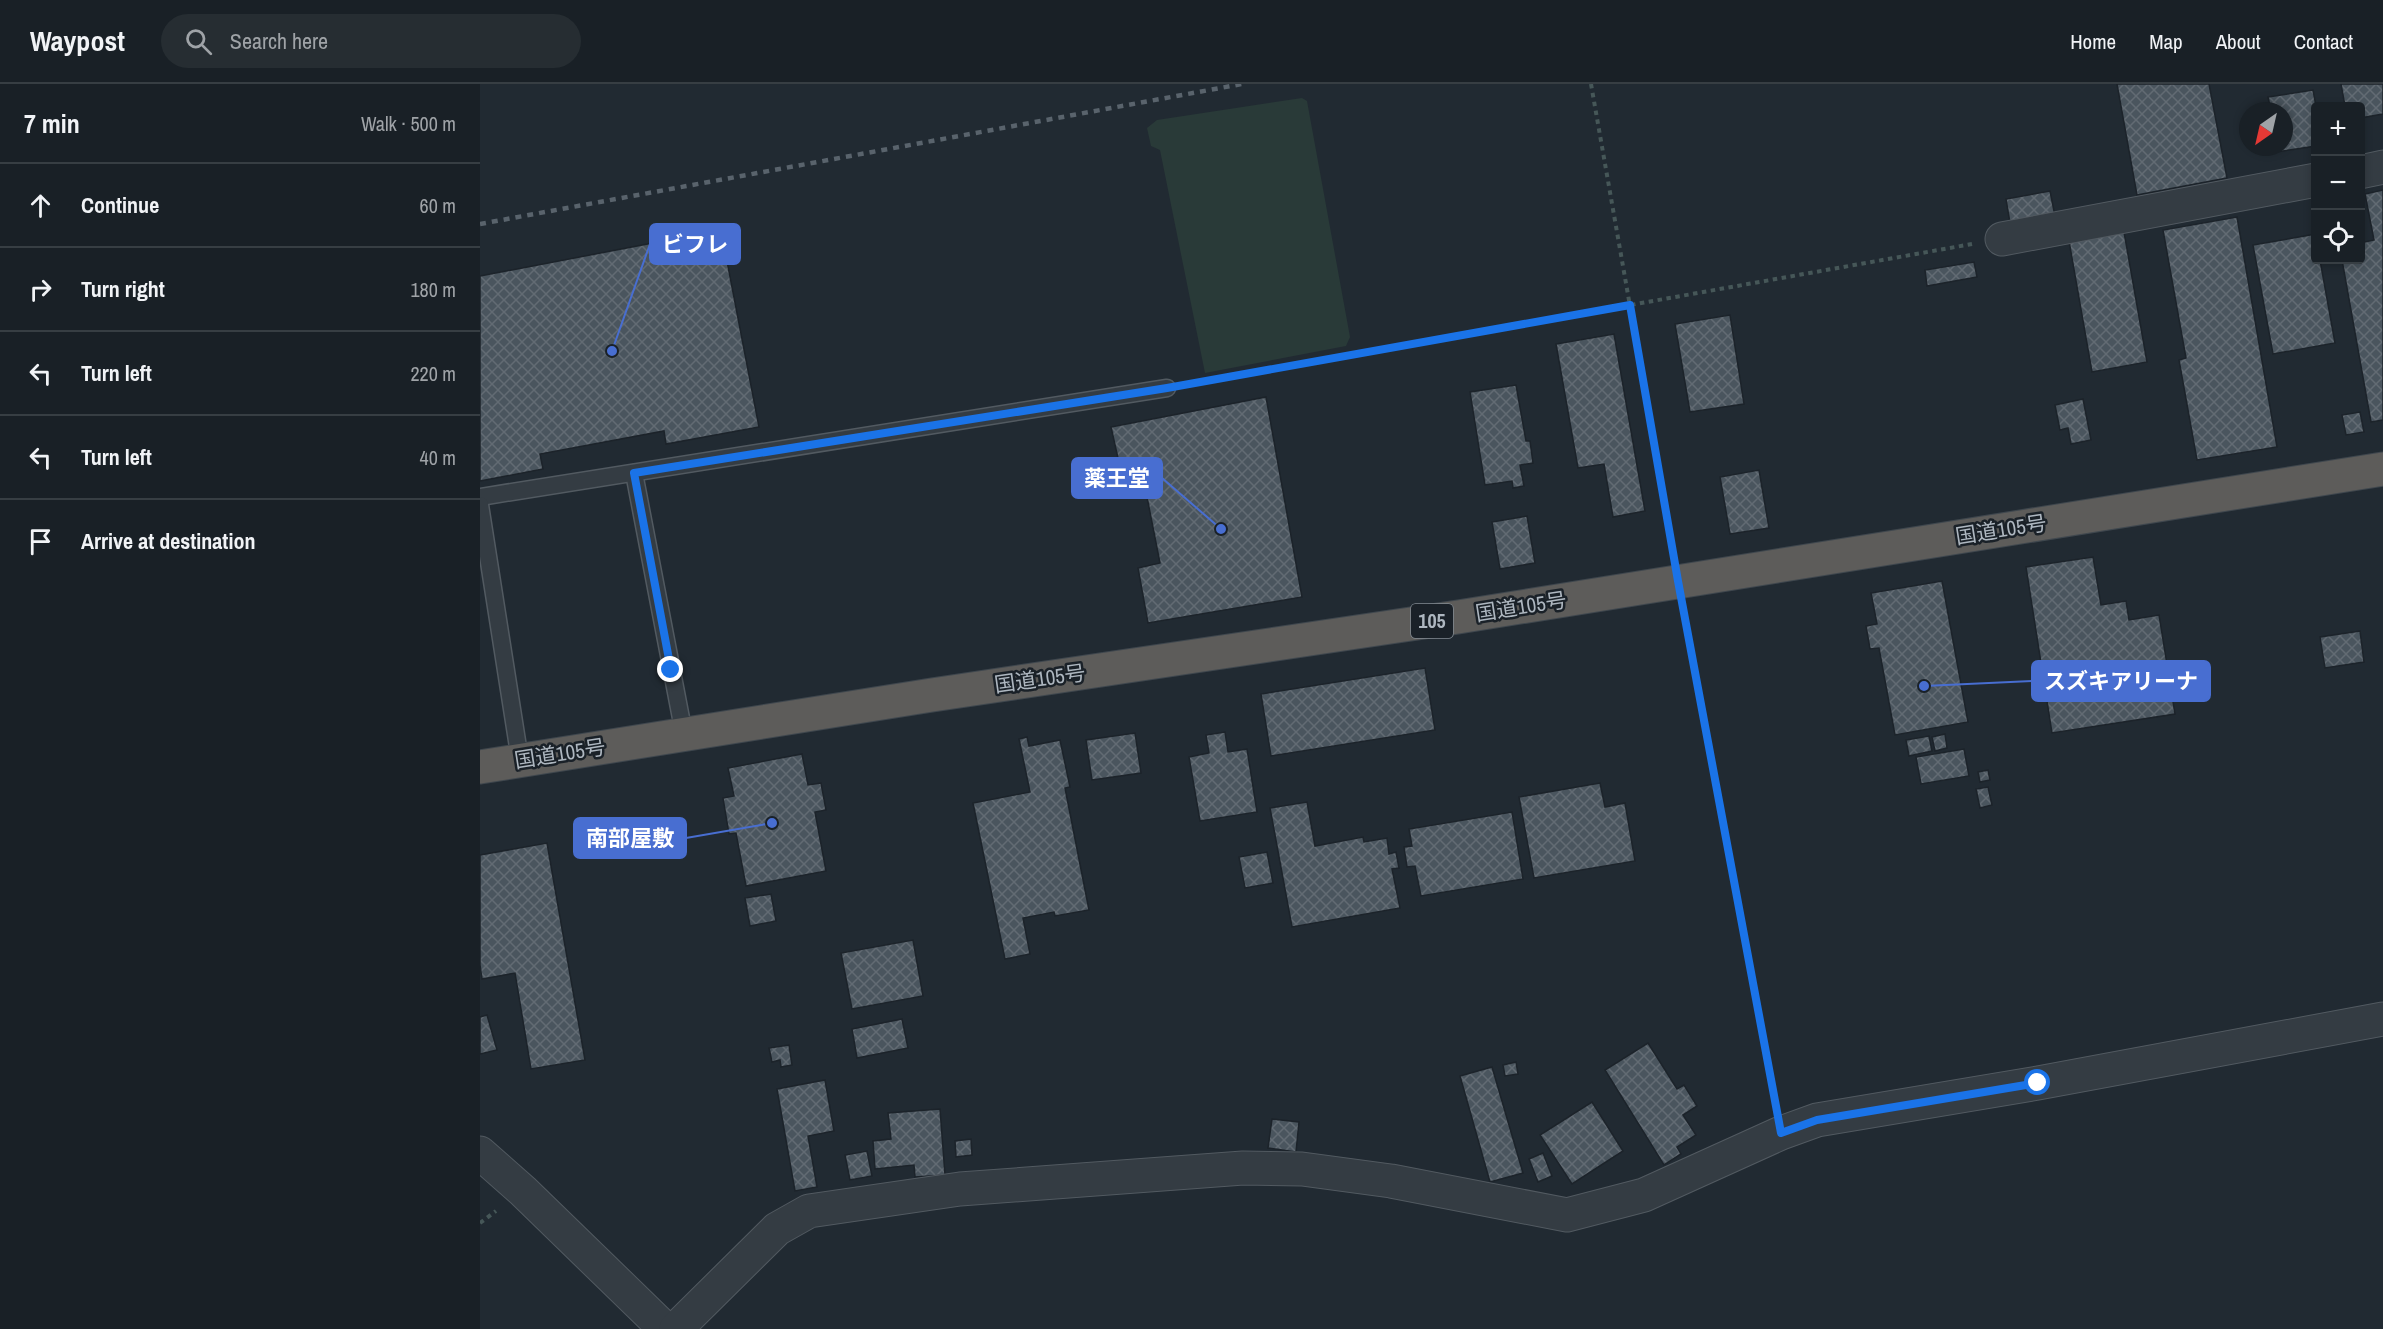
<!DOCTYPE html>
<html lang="en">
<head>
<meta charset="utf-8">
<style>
  :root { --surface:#192026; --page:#262d32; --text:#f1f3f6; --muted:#9fa3a7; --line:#373e43 }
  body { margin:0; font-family:"Archivo Narrow","Noto Sans JP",sans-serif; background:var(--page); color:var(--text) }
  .controls { position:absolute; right:18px; top:18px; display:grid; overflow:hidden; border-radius:6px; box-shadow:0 3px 9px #0003 }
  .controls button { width:54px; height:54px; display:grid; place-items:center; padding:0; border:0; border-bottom:2px solid var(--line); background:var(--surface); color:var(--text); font:30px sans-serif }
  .compass { position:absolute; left:1759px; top:18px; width:54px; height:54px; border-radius:50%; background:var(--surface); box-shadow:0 3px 9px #0003; rotate:214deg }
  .stop { position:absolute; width:18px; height:18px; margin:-14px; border:4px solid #1a73e8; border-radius:50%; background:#fff }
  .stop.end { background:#1a73e8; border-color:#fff; box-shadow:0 2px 6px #0008 }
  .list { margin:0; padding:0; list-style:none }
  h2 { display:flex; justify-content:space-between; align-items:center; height:78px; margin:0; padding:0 24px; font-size:26px }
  h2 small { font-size:20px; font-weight:400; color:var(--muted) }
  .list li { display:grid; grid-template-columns:39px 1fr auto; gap:18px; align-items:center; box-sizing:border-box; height:84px; padding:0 24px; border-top:2px solid var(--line) }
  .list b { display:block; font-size:22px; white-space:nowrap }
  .list em { font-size:20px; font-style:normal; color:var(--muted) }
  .icon { flex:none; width:33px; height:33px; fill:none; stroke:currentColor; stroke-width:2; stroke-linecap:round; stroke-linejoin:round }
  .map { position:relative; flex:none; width:1903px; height:1245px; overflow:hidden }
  header { display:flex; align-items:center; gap:36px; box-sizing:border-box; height:84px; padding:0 30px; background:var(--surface); border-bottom:2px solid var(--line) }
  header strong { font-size:28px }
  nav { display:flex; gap:33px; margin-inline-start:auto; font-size:21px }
  .search { width:420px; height:54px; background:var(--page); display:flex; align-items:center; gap:15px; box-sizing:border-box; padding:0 21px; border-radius:33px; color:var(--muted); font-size:22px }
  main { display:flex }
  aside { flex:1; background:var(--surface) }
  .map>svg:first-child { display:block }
</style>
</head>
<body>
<header>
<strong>Waypost</strong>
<div class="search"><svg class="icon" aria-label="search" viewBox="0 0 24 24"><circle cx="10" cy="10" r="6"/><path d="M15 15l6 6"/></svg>Search here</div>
<nav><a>Home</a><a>Map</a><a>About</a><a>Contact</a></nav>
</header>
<main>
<aside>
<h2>7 min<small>Walk · 500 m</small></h2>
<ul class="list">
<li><svg class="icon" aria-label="ahead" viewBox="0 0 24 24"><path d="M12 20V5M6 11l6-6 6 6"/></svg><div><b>Continue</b></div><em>60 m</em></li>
<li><svg class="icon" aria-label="right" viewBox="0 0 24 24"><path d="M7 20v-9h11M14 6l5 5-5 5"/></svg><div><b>Turn right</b></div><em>180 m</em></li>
<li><svg class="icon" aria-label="left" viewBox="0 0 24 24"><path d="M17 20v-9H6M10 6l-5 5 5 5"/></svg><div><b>Turn left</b></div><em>220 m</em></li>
<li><svg class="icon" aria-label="left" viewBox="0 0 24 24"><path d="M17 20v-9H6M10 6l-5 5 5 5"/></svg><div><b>Turn left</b></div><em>40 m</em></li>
<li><svg class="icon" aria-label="arrive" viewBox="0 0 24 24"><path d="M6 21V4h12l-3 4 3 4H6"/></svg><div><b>Arrive at destination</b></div></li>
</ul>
</aside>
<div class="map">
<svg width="1903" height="1245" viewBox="0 0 1903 1245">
  <defs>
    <pattern id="building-cross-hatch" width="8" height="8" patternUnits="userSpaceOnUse" patternTransform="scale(1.5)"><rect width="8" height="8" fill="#4a555e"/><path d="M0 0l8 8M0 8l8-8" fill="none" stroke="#626b73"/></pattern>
  </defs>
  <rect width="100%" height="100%" fill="#212a32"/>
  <polygon fill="#293a38" points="822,14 827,17 870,253 866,262 725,289 680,66 671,62 667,44 677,36"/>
  <g fill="url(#building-cross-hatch)" stroke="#1c232a" stroke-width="1.5">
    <polygon points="1637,0 1729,0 1747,94 1657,111"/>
    <polygon points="1861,0 1903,0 1903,30 1880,34 1880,22 1865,22"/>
    <polygon points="1833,6 1836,22 1836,62 1797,68 1796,63 1804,63 1804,27 1791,27 1788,13"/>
    <polygon points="1903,106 1903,336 1891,338 1862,176 1880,176 1880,159 1894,156 1885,110"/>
    <polygon points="1570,107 1576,137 1531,145 1526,115"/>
    <polygon points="1757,133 1797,363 1717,376 1699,276 1706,274 1683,146"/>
    <polygon points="241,146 279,343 186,360 184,347 60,370 63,385 0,397 0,192"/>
    <polygon points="1644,148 1667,278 1612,288 1589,157"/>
    <polygon points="1836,150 1836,176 1840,176 1855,259 1793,270 1773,161"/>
    <polygon points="1494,178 1497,193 1447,202 1445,186"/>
    <polygon points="1250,231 1264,320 1210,328 1195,240"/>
    <polygon points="1134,250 1165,427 1133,433 1124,380 1098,384 1076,260"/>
    <polygon points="1036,301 1046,357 1050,357 1053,379 1040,381 1044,402 1033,404 1032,397 1005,401 990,308"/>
    <polygon points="786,313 822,513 668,539 658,484 680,479 666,408 646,410 631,343"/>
    <polygon points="1603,315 1611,356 1591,360 1588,344 1580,346 1575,321"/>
    <polygon points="1880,328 1884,348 1866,351 1862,331"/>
    <polygon points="1279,386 1289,444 1250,450 1240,393"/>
    <polygon points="1047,432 1055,479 1020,485 1012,438"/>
    <polygon points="1613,473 1621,521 1646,517 1649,536 1679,531 1695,630 1572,649 1546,483"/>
    <polygon points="1462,497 1488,638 1415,651 1399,564 1390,565 1386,542 1397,540 1391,509"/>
    <polygon points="1880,547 1884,578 1845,584 1840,553"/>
    <polygon points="945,584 955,646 791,672 781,610"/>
    <polygon points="745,648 748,668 767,665 777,728 720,737 709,673 729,669 726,651"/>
    <polygon points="655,649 661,689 612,696 606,656"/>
    <polygon points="1465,650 1467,664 1455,667 1452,653"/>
    <polygon points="1449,652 1452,667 1429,672 1426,656"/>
    <polygon points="547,653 549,662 580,656 590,703 585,704 609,826 575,832 574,828 543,834 550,870 525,875 493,719 550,708 539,655"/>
    <polygon points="1484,665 1489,692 1441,700 1436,673"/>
    <polygon points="322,670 328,701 341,699 346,726 335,728 346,787 266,802 256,749 249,750 243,714 254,712 248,684"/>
    <polygon points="1508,686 1510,696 1500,698 1498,688"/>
    <polygon points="1120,699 1125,723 1145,719 1155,777 1054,794 1039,713"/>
    <polygon points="1508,703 1512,721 1500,724 1496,705"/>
    <polygon points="827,718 835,762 883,753 884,758 907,754 909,770 916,768 919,784 912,785 920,824 812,843 790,724"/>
    <polygon points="1032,728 1043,795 941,812 935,782 927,783 924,763 932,762 929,745"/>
    <polygon points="67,759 105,976 51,985 35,889 2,895 0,881 0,771"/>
    <polygon points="787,768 793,799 765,804 759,773"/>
    <polygon points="291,810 296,837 270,842 265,814"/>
    <polygon points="433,856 443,912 372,925 361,869"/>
    <polygon points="7,931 17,966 0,970 0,933"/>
    <polygon points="422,935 428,964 377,974 372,945"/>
    <polygon points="1168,959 1197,1005 1204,1001 1217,1022 1203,1031 1216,1051 1197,1063 1201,1070 1184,1081 1125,986"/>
    <polygon points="309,961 312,981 301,983 300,976 292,978 289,964"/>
    <polygon points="1036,978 1038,990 1025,992 1023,981"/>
    <polygon points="1012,983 1043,1089 1010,1098 980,992"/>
    <polygon points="345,996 354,1047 328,1052 337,1103 315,1107 297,1005"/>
    <polygon points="1112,1018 1143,1067 1092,1100 1060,1051"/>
    <polygon points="460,1025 465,1091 435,1093 434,1081 395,1085 393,1057 411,1055 408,1029"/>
    <polygon points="792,1035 819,1038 816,1068 788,1064"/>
    <polygon points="491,1055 492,1071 476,1073 475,1057"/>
    <polygon points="387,1067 392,1092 370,1096 365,1071"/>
    <polygon points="1063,1069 1072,1092 1058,1098 1049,1075"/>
  </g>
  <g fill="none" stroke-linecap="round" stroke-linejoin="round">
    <g stroke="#525a61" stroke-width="19">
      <g id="service">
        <polyline points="154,389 204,650"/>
        <polyline points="0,413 687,304"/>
        <polyline points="0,421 40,676"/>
      </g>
    </g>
    <g stroke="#525a61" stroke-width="35">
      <g id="minor">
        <polyline points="1880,88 1903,83"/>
        <polyline points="1522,155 1836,96"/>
        <polyline points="0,1069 43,1107 185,1245"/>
        <polyline points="196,1245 297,1145 329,1127 480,1105 763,1084 822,1085 911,1097 1087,1131 1164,1111 1301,1049 1337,1036 1558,999 1903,935"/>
      </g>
    </g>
    <g stroke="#3f474e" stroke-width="35">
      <polyline id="trunk" points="0,683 452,611 978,533 1903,385"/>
    </g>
    <g stroke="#465758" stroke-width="4" stroke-dasharray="4.5 4.5" stroke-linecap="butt">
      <polyline points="1111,0 1193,467"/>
      <polyline points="708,300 1492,160"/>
      <polyline points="1204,527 1295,1018"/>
      <polyline points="0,1139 16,1127"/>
    </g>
    <use href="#service" stroke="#343c43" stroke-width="16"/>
    <use href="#minor" stroke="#343c43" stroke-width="33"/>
    <use href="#trunk" stroke="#5d5c5a" stroke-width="33"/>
    <polyline stroke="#59636c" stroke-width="4.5" stroke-dasharray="6 6" stroke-linecap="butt" points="0,140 762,0"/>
  </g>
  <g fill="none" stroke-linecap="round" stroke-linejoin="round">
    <polyline stroke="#1a73e8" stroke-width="8" points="191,586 154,389 687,304 1150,221 1198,497 1301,1049 1337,1036 1558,999"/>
  </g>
  <g text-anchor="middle" stroke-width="5" stroke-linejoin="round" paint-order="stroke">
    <rect fill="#1a2128" stroke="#828a92" stroke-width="1.5" x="931" y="520" width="42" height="34" rx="4.5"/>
    <g font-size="20" font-weight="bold" fill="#aeb7c0">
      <text x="952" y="544">105</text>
    </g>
    <g font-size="21" fill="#aeb7c0" stroke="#1a2128">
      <text transform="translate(1521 446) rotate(-9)" y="7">国道105号</text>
      <text transform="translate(1041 523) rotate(-9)" y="7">国道105号</text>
      <text transform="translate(560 595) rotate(-8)" y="7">国道105号</text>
      <text transform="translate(80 670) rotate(-9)" y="7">国道105号</text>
    </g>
  </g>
  <path fill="none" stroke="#486ed1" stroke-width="2" d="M132 267L170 160M741 445L682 394M1444 602L1552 597M292 739L206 754"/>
  <g fill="#486ed1" stroke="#1a2128" stroke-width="2">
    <circle cx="132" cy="267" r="6"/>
    <circle cx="741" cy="445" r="6"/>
    <circle cx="1444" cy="602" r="6"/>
    <circle cx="292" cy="739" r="6"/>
  </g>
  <g fill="#486ed1" stroke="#486ed1" stroke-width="2">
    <rect x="170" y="140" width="90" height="40" rx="6"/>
    <rect x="592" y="374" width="90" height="40" rx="6"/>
    <rect x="1552" y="577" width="178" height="40" rx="6"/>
    <rect x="94" y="734" width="112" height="40" rx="6"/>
  </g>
  <g font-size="22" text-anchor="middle" font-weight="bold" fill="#fff">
    <text x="215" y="168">ビフレ</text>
    <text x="637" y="402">薬王堂</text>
    <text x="1641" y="605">スズキアリーナ</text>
    <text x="150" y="762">南部屋敷</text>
  </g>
</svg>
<div class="controls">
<button>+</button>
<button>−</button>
<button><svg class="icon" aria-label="locate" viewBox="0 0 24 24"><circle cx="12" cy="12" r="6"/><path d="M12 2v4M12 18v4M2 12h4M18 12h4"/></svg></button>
</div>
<svg class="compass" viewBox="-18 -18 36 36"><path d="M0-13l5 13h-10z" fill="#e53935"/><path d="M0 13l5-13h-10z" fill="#9fa3a7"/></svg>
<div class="stop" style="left:1558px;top:999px"></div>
<div class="stop end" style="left:191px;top:586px"></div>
</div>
</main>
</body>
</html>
